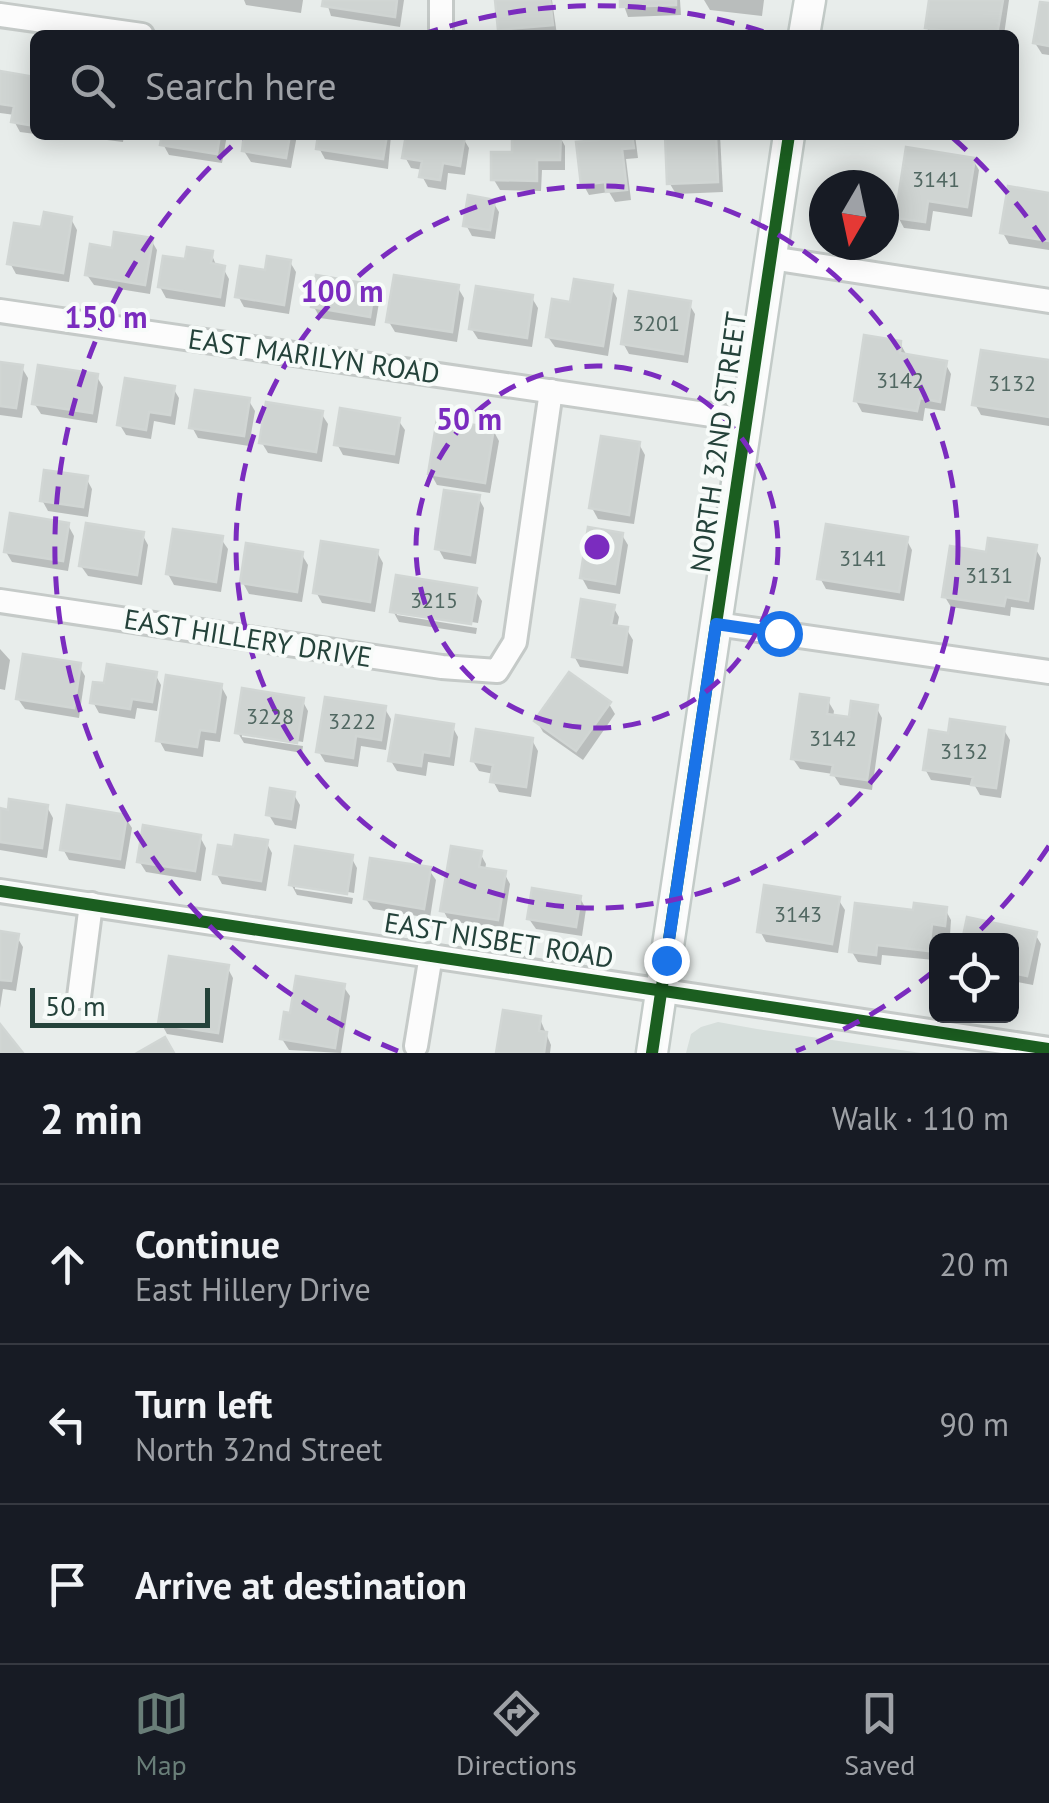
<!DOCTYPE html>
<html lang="en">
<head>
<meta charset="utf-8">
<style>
  :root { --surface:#171b24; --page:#242831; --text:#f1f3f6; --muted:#9ea1a6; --line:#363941; --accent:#697e78 }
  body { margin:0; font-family:"PT Sans",sans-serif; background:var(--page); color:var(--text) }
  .controls { position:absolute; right:30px; bottom:30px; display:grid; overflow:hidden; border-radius:15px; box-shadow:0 5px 25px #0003 }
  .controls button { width:90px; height:90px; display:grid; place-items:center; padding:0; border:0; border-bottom:2px solid var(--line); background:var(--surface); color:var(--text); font:50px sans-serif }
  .compass { position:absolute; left:809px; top:170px; width:90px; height:90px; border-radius:50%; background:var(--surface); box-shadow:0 5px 25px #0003; rotate:189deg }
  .scale { position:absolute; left:30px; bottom:25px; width:180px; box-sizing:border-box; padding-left:10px; border:5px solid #24423a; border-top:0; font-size:28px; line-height:35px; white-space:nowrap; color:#24423a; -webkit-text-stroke:8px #f7fbf9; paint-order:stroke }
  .stop { position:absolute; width:30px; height:30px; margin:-22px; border:8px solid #1a73e8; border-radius:50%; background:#fff }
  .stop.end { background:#1a73e8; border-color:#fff; box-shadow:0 2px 10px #0008 }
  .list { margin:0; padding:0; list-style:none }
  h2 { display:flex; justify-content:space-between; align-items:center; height:130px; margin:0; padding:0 40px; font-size:42px }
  h2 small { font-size:32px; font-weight:400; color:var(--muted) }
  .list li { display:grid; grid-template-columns:65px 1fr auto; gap:30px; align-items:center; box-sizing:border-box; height:160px; padding:0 40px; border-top:2px solid var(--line) }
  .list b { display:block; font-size:38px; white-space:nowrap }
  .list p { margin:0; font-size:32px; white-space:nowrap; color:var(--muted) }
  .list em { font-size:32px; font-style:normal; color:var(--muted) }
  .icon { flex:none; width:55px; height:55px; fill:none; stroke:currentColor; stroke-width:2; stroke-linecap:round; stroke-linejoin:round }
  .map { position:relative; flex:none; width:1049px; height:1053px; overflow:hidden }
  .search { position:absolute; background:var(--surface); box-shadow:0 5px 25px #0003; left:30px; right:30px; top:30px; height:110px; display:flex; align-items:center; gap:25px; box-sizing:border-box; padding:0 35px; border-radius:15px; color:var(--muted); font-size:38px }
  .sheet { height:610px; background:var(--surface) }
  nav { display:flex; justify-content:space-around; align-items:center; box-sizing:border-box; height:140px; border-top:2px solid var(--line); background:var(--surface); font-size:28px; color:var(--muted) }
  nav a { display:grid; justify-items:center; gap:5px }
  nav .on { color:var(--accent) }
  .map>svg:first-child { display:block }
</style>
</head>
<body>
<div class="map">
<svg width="1049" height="1053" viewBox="0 0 1049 1053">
  <rect width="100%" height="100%" fill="#e8edeb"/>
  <polygon fill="#d6dedb" points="718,1022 757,1029 921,1053 686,1053 691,1034 701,1027"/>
  <g fill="#0003">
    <polygon points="244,0 303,0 301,13 246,5"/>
    <polygon points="326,0 404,0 400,27 331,16"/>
    <polygon points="497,0 552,0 557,35 504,35"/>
    <polygon points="622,0 680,0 681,15 628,17"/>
    <polygon points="704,0 764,0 762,16 710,10"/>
    <polygon points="932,0 1009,0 1004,35 957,35 958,31 931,27 931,32 951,35 931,35 927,28"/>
    <polygon points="1049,6 1049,55 1042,54 1035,43"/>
    <polygon points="0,74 35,79 35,134 20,132 14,121 15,115 0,113"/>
    <polygon points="104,135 124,135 123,142 107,140"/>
    <polygon points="164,135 227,135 222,163 169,155 163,144"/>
    <polygon points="247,135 297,135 291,168 251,162 244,151"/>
    <polygon points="321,135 391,135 388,169 325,159 319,148"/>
    <polygon points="408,135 463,138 469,148 465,175 448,173 446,190 428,187 422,176 423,170 411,168 405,157"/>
    <polygon points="559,135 565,146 565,170 542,170 541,191 500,190 494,180 514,155"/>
    <polygon points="601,135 635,135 638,158 626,159 631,200 615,202 609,192 589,195 583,184 602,142"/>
    <polygon points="690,135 720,135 723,192 676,194 670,184"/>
    <polygon points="973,160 979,170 972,217 933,211 930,231 904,228 898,217"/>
    <polygon points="1049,195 1049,250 1009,244 1003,233"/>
    <polygon points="493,202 499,212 495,239 472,236 466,225"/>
    <polygon points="71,219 77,230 69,282 16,274 10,263 43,230"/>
    <polygon points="151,240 157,250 150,294 94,285 87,275 114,251"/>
    <polygon points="211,253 217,267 223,268 229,279 225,307 166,298 160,287 187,262"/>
    <polygon points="290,262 296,272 289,314 244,307 238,296 267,273"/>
    <polygon points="373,287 380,297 375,326 320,318 314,307"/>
    <polygon points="458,288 464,298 457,342 395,332 389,322"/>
    <polygon points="611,288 617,298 608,356 555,347 548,337 573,305"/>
    <polygon points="532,298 538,308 532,347 478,339 471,328"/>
    <polygon points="689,304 695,314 688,363 629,354 623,343"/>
    <polygon points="900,343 906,354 945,363 951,374 945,411 925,408 923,421 862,412 856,401"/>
    <polygon points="1049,363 1049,426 981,415 975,404"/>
    <polygon points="0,364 22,368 28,378 22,418 0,415"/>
    <polygon points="97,377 103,387 97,423 41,414 34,403"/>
    <polygon points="173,388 179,398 175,425 154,421 151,439 126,435 120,425"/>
    <polygon points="249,401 255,411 249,446 198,438 192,427"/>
    <polygon points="321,413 328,424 322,462 268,453 262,443"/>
    <polygon points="398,420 405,430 399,464 343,455 337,444"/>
    <polygon points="493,430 499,441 490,493 437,485 431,474"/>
    <polygon points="639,444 645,455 634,524 598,519 592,508"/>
    <polygon points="86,478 92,489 88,517 48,511 42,500"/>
    <polygon points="478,497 484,508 476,564 444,559 438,548"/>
    <polygon points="68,525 74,536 68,571 12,562 6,552"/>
    <polygon points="142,534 148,545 142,585 88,576 81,566"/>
    <polygon points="622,535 628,545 620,594 588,589 582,578"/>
    <polygon points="221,539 228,549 221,592 174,585 168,574"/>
    <polygon points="906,539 912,550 904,601 826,589 820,578"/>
    <polygon points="1035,548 1041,558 1034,610 1011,607 1010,616 951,607 945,597 988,555"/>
    <polygon points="377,552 383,563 375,612 322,603 316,592"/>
    <polygon points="302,555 308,565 302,602 249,594 243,583"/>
    <polygon points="398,578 475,590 482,601 478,623 397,610 397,615 477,628 476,634 399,622 393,611"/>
    <polygon points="613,607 619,617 617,628 627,630 633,640 628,674 580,667 574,656"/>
    <polygon points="0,649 10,660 5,690 0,689"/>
    <polygon points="79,666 85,676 79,718 25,709 18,699"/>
    <polygon points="155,674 161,685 157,711 137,708 135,719 99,713 93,702 106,686"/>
    <polygon points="221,686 227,697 220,742 205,740 203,757 165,751 159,740"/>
    <polygon points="302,700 308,711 303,742 242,732 242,737 303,746 302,753 244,743 238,733"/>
    <polygon points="828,701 834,711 833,717 851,720 876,707 882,718 872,790 840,785 833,774 800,769 793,759"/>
    <polygon points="609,704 615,714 583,760 543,732 537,721"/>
    <polygon points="385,709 391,719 386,750 361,746 358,767 325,762 319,752"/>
    <polygon points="452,726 458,737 454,766 428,762 426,776 397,771 391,761"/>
    <polygon points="1004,730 1010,740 1001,798 980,795 975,786 931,780 925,769 950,736"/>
    <polygon points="532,740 538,751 531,797 499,792 493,781 494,774 479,771 473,761"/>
    <polygon points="294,795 300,805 296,829 275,825 269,815"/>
    <polygon points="47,807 53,818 47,858 0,850 0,811"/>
    <polygon points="125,817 132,828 125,869 69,860 63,849"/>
    <polygon points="200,837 206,848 201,881 146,872 139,861"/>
    <polygon points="266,842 272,853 266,891 222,884 216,873 235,850"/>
    <polygon points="480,853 486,864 485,870 504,873 510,884 503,929 449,921 443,910"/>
    <polygon points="351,857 357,868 354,893 295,883 295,889 353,898 352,904 297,895 291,884"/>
    <polygon points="429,870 436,880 430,918 373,909 366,899"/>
    <polygon points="580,898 586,909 582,936 536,929 529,919"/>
    <polygon points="838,899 845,910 838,953 766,942 760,931"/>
    <polygon points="945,909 951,920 950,935 937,934 934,960 882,955 881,965 858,962 852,952 915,912"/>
    <polygon points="0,934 17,937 23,947 16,991 3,989 0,1008"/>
    <polygon points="1035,934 1041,944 1033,985 1012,981 1012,941"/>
    <polygon points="227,967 233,978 223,1043 167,1034 161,1023"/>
    <polygon points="343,986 350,996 341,1053 289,1050 282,1039"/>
    <polygon points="505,1013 540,1019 551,1045 550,1053 499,1053"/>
  </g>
  <g fill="#cfd4d2" stroke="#d1d6d4" stroke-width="2.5">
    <polygon points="323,0 397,0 395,17 322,6"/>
    <polygon points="495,0 550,0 553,25 498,30"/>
    <polygon points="620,0 676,0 676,5 620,7"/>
    <polygon points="929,0 1003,0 997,35 945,35 945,31 925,28"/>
    <polygon points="1040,2 1049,3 1049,46 1033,43"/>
    <polygon points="0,71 35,77 35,126 11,122 14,106 0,104"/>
    <polygon points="162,135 220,135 217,154 160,145"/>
    <polygon points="244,135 290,135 286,158 242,151"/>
    <polygon points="318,135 387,135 383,159 316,149"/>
    <polygon points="406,135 465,136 460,166 443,163 440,180 419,177 422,161 402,158"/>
    <polygon points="512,135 561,135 560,160 537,160 537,181 491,180 491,152 512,152"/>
    <polygon points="598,135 632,135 634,148 622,149 627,190 606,192 605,182 581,185 576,142 599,140"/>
    <polygon points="665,135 716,135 718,182 667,184"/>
    <polygon points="906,147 975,158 967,207 928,201 925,222 895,218"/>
    <polygon points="1008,186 1049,193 1049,241 1000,233"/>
    <polygon points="468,195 495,200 490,230 463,226"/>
    <polygon points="44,212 72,217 63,273 7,264 14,223 41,227"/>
    <polygon points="114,232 153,238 145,285 85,275 90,244 112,248"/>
    <polygon points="187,247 213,251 211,263 225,266 220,297 158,287 163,256 185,259"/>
    <polygon points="267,256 291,260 284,305 235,297 240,266 265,270"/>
    <polygon points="316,275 375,285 370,317 311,307"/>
    <polygon points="394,275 459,285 452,332 386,322"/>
    <polygon points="574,279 613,285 603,346 546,337 552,299 570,302"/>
    <polygon points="476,286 533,295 527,338 469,329"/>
    <polygon points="629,291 691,301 683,354 621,344"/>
    <polygon points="864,335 901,341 900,353 947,361 940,402 920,398 917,411 854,401"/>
    <polygon points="981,350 1049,360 1049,417 972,405"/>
    <polygon points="0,362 23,365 16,408 0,406"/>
    <polygon points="38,365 98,374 92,413 32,404"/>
    <polygon points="125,378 175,386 170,415 149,412 146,430 117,425"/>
    <polygon points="195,390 250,398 244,436 189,428"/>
    <polygon points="266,402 323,411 316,452 259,443"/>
    <polygon points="340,408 400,418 394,454 334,445"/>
    <polygon points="437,419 494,428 485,483 428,474"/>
    <polygon points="601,436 640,442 629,515 589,508"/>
    <polygon points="44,470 88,476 83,507 40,501"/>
    <polygon points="444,490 480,495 470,555 435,549"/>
    <polygon points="10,513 69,523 63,561 4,552"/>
    <polygon points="86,523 144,532 137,575 79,566"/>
    <polygon points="826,524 908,537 899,592 817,579"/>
    <polygon points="588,527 623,533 615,584 580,578"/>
    <polygon points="173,529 223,536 216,582 166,574"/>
    <polygon points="988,538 1037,545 1028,601 1006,597 1004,606 942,597 950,546 986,552"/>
    <polygon points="321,541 378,550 370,602 313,593"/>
    <polygon points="246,543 303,552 297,592 240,583"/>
    <polygon points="396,575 477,588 471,624 390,612"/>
    <polygon points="581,599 615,605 611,625 628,627 622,665 572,657"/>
    <polygon points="23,654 81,663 74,708 16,699"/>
    <polygon points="107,664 157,672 152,702 132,699 130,709 90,703 93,682 104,683"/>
    <polygon points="569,672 611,702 576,751 534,721"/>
    <polygon points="166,675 222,684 215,732 200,730 197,747 156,741"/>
    <polygon points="242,688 304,698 297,743 235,733"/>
    <polygon points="800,694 829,698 827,714 849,717 851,701 878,705 867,780 831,775 833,765 791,759"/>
    <polygon points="325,697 386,706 381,740 356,736 353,758 316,752"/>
    <polygon points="396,715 454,724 449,756 423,752 421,766 388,761"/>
    <polygon points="950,719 1005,727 996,788 971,785 973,777 923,770 929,730 948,733"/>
    <polygon points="476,729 533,738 526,787 490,782 493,765 471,761"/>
    <polygon points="270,788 295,792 291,819 266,815"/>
    <polygon points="9,799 48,805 42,848 0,842 0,808 8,810"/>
    <polygon points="67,805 127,815 120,859 60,850"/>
    <polygon points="143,825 201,835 195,871 137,862"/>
    <polygon points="235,835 268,840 261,881 213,874 218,845 233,847"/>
    <polygon points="295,846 353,855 347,894 289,885"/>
    <polygon points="451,846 482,851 479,867 506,871 498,920 440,911"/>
    <polygon points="370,858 431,867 424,909 364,899"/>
    <polygon points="764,885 840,897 832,944 757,932"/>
    <polygon points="532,888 581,896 576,927 527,919"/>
    <polygon points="855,903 913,910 914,903 947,907 945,926 932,924 929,951 877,945 876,955 849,952"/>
    <polygon points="967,917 1037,932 1027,976 1012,973 1012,941 962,941"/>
    <polygon points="0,931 19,934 11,981 0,980"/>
    <polygon points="169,956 229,965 218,1033 158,1024"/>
    <polygon points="296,976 345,984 335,1048 280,1039 284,1012 290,1013"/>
    <polygon points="503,1010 541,1016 539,1031 547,1032 544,1053 496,1053"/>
    <polygon points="0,1024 23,1053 0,1053"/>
    <polygon points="165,1037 174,1053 137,1053"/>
  </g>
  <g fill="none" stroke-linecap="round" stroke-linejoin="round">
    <g stroke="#c5cac8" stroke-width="28">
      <g id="minor">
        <polyline points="441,0 441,35"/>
        <polyline points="0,15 142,35"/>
        <polyline points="771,258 1049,301"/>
        <polyline points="0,311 746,420"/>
        <polyline points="0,601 442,667 497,671 515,642 551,391"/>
        <polyline points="716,624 1049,672"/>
        <polyline points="0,891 1049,1049"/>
        <polyline points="79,997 91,904"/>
        <polyline points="416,1046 431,955"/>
      </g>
    </g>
    <g stroke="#c3cbc8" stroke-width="35">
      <g id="secondary">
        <polyline points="804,35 810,0"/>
        <polyline points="652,1053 789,135"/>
      </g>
    </g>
    <use href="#minor" stroke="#fcfcfc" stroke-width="22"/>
    <use href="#secondary" stroke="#fcfcfc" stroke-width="30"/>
    <g stroke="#f7fbf9" stroke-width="19">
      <g id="cycleway">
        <polyline points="0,891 1049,1049"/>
        <polyline points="652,1053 789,135"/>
      </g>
    </g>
    <use href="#cycleway" stroke="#1b5e20" stroke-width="12"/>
  </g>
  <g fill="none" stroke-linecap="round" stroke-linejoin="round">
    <polyline stroke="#1a73e8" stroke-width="12" points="666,960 716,624 779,633"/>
  </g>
  <g fill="none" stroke="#7b2cbf" stroke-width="5" stroke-dasharray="18 12">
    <circle cx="597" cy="547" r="181"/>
    <circle cx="597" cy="547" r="361"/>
    <path d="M1049 846A542 542 0 0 1 970 940M934 971A542 542 0 0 1 796 1051M398 1051A542 542 0 0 1 241 138M421 35A542 542 0 0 1 773 35M953 138A542 542 0 0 1 1049 248"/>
  </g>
  <g text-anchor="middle" stroke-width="8" stroke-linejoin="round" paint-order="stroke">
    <g font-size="22" fill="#506761">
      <text x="936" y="187">3141</text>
      <text x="656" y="331">3201</text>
      <text x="900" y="388">3142</text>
      <text x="1012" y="391">3132</text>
      <text x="863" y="566">3141</text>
      <text x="989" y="583">3131</text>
      <text x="434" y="608">3215</text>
      <text x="270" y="724">3228</text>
      <text x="352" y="729">3222</text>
      <text x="833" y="746">3142</text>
      <text x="964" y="759">3132</text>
      <text x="798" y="922">3143</text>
    </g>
    <g font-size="28" fill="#24423a" stroke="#f7fbf9">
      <text transform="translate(314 356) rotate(8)" y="10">EAST MARILYN ROAD</text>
      <text transform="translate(718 442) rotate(-82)" y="10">NORTH 32ND STREET</text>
      <text transform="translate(248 638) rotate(9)" y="10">EAST HILLERY DRIVE</text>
      <text transform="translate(499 940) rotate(9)" y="10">EAST NISBET ROAD</text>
    </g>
  </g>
  <circle cx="597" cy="547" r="15" fill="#7b2cbf" stroke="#f7fbf9" stroke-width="5"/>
  <g font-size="30" text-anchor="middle" font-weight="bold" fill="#7b2cbf" stroke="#f7fbf9" stroke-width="8" stroke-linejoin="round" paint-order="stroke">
    <text x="342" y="302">100 m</text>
    <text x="106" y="328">150 m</text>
    <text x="469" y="430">50 m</text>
  </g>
</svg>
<div class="controls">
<button><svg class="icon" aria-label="locate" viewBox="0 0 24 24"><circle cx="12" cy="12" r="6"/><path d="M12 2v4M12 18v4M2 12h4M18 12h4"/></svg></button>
</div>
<svg class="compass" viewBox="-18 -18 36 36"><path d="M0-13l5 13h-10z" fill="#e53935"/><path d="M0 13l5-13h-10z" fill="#9ea1a6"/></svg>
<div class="scale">50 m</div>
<div class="stop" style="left:779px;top:633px"></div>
<div class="stop end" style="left:666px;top:960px"></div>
<div class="search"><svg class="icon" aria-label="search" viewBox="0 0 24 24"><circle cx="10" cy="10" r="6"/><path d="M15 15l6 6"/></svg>Search here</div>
</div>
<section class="sheet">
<h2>2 min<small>Walk · 110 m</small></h2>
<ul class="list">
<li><svg class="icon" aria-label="ahead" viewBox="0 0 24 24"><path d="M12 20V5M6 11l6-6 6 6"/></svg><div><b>Continue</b><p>East Hillery Drive</p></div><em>20 m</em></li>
<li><svg class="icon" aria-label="left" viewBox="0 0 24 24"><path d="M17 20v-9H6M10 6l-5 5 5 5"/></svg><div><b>Turn left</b><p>North 32nd Street</p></div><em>90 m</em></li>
<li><svg class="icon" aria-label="arrive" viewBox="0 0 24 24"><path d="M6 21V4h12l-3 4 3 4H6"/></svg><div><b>Arrive at destination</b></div></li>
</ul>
</section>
<nav>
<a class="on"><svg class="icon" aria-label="map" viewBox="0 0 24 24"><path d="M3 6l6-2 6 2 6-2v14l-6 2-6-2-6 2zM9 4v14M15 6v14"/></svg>Map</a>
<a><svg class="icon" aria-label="directions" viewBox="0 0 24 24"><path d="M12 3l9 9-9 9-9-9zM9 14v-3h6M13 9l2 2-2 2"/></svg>Directions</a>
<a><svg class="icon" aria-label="saved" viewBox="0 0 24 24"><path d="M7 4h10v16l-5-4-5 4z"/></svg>Saved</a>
</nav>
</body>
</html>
